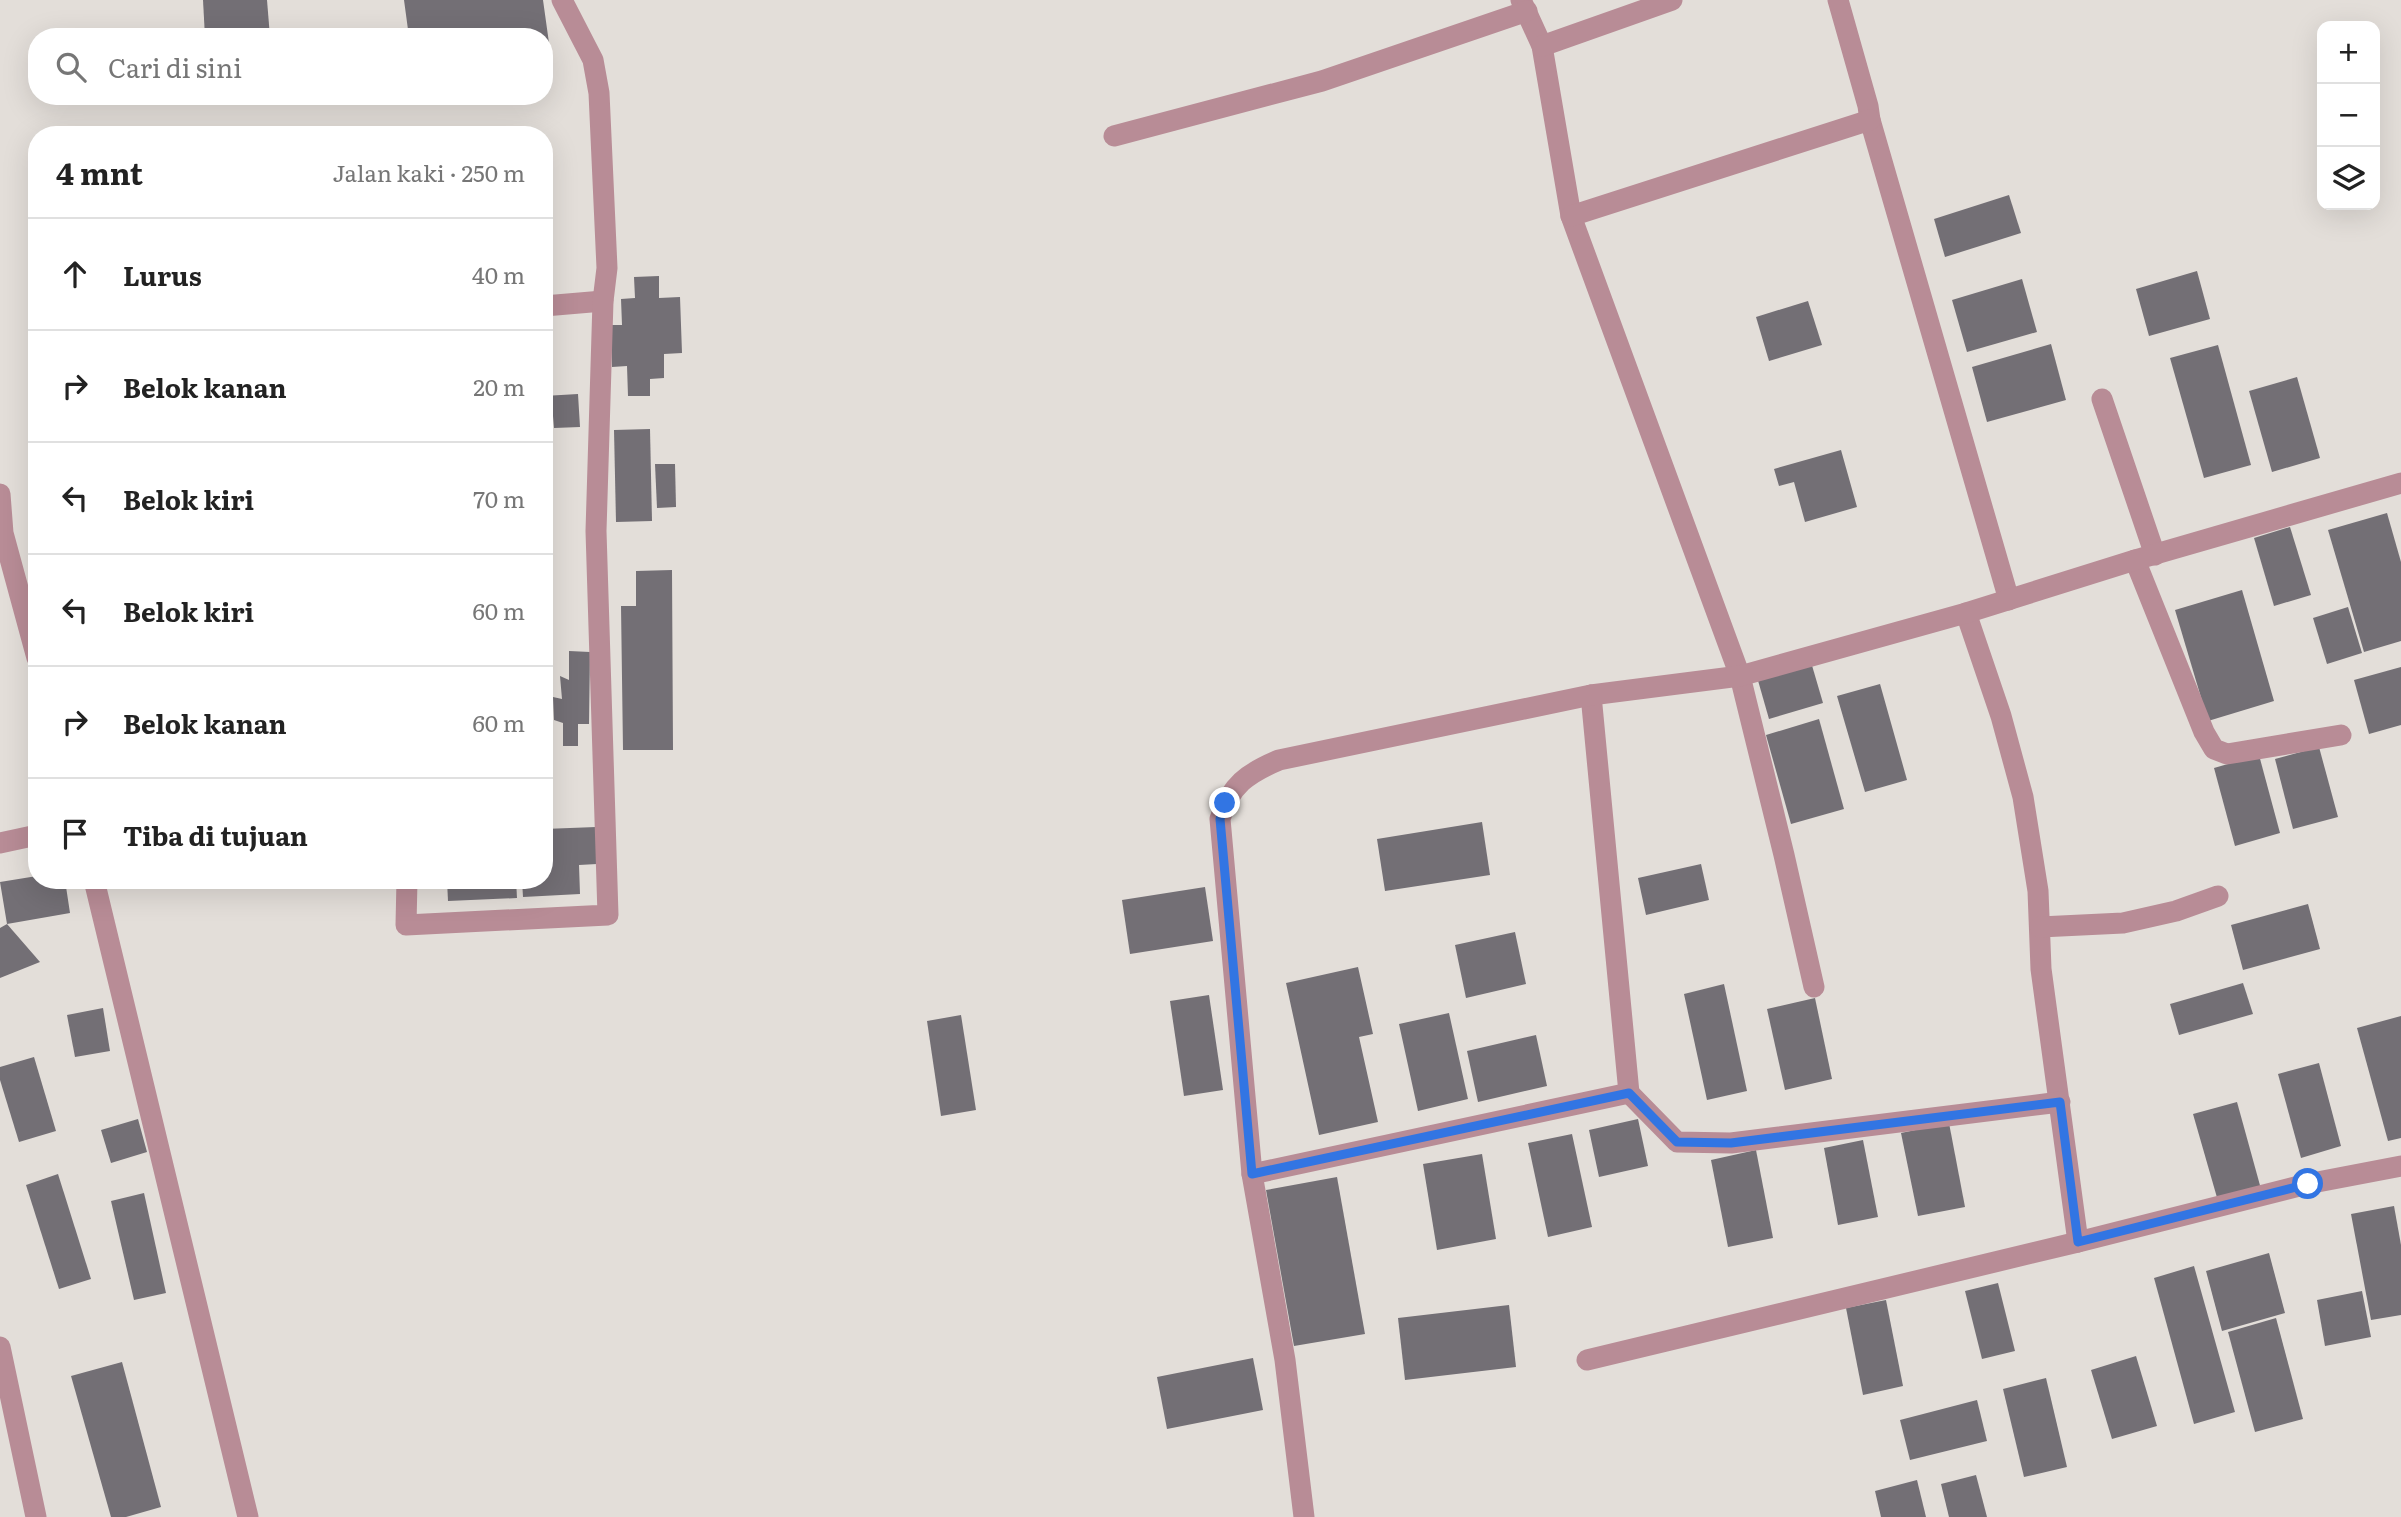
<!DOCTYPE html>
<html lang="id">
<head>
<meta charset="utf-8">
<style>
  :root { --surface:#fff; --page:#f6f6f6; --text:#222; --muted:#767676; --line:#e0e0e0 }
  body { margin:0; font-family:Literata,serif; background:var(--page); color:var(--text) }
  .controls { position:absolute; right:21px; top:21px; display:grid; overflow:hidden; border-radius:14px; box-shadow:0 7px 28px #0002 }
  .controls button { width:63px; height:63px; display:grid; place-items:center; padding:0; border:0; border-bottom:2px solid var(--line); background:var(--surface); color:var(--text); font:35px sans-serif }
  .stop { position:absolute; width:21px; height:21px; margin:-16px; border:5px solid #3275e3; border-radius:50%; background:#fff }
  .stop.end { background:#3275e3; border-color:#fff; box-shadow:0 2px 7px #0008 }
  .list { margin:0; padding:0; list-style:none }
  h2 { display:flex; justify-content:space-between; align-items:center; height:91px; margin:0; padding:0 28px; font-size:30px }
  h2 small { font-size:23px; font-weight:400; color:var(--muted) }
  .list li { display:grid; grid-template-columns:46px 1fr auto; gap:21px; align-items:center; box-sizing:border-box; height:112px; padding:0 28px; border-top:2px solid var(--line) }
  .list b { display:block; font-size:26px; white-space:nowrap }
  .list em { font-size:23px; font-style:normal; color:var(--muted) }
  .icon { flex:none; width:38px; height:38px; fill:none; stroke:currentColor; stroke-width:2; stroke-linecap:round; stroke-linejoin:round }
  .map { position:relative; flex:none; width:2401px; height:1517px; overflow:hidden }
  .search { position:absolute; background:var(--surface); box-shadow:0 7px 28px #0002; left:28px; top:28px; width:525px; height:77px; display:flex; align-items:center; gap:18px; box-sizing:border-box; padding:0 24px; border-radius:28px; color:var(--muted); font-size:26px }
  .panel { position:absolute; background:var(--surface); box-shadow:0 7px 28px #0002; left:28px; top:126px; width:525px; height:763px; border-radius:28px }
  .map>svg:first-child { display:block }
</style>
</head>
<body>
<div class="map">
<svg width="2401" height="1517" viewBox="0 0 2401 1517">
  <rect width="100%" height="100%" fill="#e3ded9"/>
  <g fill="#736f75">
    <polygon points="203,0 267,0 270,37 205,37"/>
    <polygon points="404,0 543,0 549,43 544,43 544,37 409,37"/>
    <polygon points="2009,195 2021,233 1945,257 1934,219"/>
    <polygon points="2197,271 2210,319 2149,336 2136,289"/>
    <polygon points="659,276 659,298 680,297 682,353 664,354 664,378 650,379 650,396 628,396 627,366 612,367 611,325 622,325 621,299 635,298 634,277"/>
    <polygon points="2022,279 2037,332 1967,352 1952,300"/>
    <polygon points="1808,301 1822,345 1769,361 1756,317"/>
    <polygon points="2051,344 2066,400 1987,422 1972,367"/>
    <polygon points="2218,345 2251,465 2204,478 2170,358"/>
    <polygon points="2297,377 2320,458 2272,472 2249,391"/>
    <polygon points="578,394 580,427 554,428 553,416 544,417 544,396"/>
    <polygon points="650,429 652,521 616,522 614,430"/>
    <polygon points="1841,450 1857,507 1805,522 1794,482 1779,486 1774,469"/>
    <polygon points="655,464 675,464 676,507 657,508"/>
    <polygon points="2387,513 2401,562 2401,641 2364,652 2328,530"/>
    <polygon points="2290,527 2311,595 2274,606 2254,538"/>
    <polygon points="672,570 673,750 623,750 621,606 636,606 636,571"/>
    <polygon points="2242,590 2274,701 2208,721 2175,610"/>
    <polygon points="2348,607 2362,653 2327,664 2313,618"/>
    <polygon points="569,651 590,652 589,724 578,724 578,746 563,746 563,723 554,720 553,697 562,699 560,676 569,680"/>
    <polygon points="1811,662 1823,703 1769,719 1757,677"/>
    <polygon points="2401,667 2401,725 2369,734 2354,680"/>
    <polygon points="1880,684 1907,780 1865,792 1837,696"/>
    <polygon points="1819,719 1844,809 1791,824 1766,735"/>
    <polygon points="2319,747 2338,817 2293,829 2275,759"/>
    <polygon points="2259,755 2280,833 2235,846 2214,768"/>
    <polygon points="1482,822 1490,875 1385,891 1377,839"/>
    <polygon points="596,827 597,864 579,865 580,894 523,897 522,880 544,880 544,829"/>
    <polygon points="1701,864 1709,900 1646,915 1638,878"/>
    <polygon points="37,876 37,880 65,880 70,913 7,924 0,882"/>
    <polygon points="447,880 516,880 517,898 448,901"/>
    <polygon points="1205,887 1213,941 1130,954 1122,900"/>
    <polygon points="2308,904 2320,949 2243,970 2231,925"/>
    <polygon points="7,924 40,962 0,978 0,928"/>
    <polygon points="1515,932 1526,984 1466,998 1455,945"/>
    <polygon points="1358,967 1373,1034 1359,1037 1378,1122 1319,1135 1286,983"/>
    <polygon points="2243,983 2253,1014 2179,1035 2170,1004"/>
    <polygon points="1724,984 1747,1091 1707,1100 1684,994"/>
    <polygon points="1209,995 1223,1090 1184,1096 1170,1001"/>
    <polygon points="1815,998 1832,1079 1785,1090 1767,1009"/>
    <polygon points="103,1008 110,1051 75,1057 67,1015"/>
    <polygon points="1449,1013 1468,1099 1418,1111 1399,1024"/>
    <polygon points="961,1015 976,1110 941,1116 927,1021"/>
    <polygon points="2401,1016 2401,1138 2388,1141 2357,1028"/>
    <polygon points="1536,1035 1547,1086 1478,1102 1467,1051"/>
    <polygon points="34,1057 56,1131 19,1142 0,1080 0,1067"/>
    <polygon points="2319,1063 2341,1146 2301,1158 2278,1074"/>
    <polygon points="2237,1102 2261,1189 2218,1201 2193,1114"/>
    <polygon points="138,1119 147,1152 111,1163 101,1130"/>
    <polygon points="1638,1119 1648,1166 1599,1177 1589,1130"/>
    <polygon points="1949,1123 1965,1207 1918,1216 1901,1133"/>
    <polygon points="1572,1134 1592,1227 1548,1237 1528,1143"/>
    <polygon points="1863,1140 1878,1217 1838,1225 1824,1148"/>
    <polygon points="1756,1150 1773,1238 1728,1247 1711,1160"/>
    <polygon points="1482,1154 1496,1239 1437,1250 1423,1164"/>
    <polygon points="58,1174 91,1279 59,1289 26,1185"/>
    <polygon points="1337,1177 1365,1334 1294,1346 1266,1190"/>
    <polygon points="144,1193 166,1293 134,1300 111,1201"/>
    <polygon points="2394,1206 2401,1245 2401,1315 2371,1320 2351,1214"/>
    <polygon points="2269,1253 2285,1313 2222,1331 2206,1271"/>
    <polygon points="2194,1266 2235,1412 2194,1424 2154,1278"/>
    <polygon points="1998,1283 2015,1351 1982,1359 1965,1291"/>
    <polygon points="2362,1291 2371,1337 2325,1346 2317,1300"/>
    <polygon points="1886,1300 1903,1386 1863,1395 1846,1308"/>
    <polygon points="1509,1305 1516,1367 1405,1380 1398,1318"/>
    <polygon points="2276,1318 2303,1419 2255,1432 2228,1332"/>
    <polygon points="2136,1356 2157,1426 2112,1439 2091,1370"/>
    <polygon points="1253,1358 1263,1410 1167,1429 1157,1377"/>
    <polygon points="122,1362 161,1507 126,1517 111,1517 71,1376"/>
    <polygon points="2046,1378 2067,1467 2024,1477 2003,1389"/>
    <polygon points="1977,1400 1987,1441 1910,1460 1900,1420"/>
    <polygon points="1976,1475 1987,1517 1949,1517 1941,1484"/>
    <polygon points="1917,1480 1926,1517 1881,1517 1875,1491"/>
  </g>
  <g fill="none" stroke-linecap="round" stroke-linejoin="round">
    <g stroke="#b88c96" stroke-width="21">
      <polyline points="1521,0 1542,46 1571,216 1740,676 1784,855 1814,987"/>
      <polyline points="1838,0 1868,106 1870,120 2009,600"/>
      <polyline points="1542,46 1672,0"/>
      <polyline points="1114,136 1322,81 1527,11"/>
      <polyline points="1571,216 1870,120"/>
      <polyline points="544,306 603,301"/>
      <polyline points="2102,399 2155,555"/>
      <polyline points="0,494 3,533 37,658"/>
      <polyline points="2135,560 2204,732 2214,749 2227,754 2341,735"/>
      <polyline points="1966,613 2001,716 2023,797 2038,891 2041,969 2078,1242"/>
      <polyline points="0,843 37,835"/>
      <polyline points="94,880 248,1517"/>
      <polyline points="407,880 406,925 608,915 596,531 603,301 607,268 599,93 593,60 562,0"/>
      <polyline points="2040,927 2123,923 2176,911 2218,896"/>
      <polyline points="1629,1093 1677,1142 1731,1143 2060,1102"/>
      <polyline points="1252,1174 1629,1093 1591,695"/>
      <polyline points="0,1347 36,1517"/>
      <polyline points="1587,1360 2078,1242 2307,1184 2401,1166"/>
      <path d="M1304 1517 1285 1360 1252 1174 1220 819C1230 785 1248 773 1279 760L1591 695 1740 676 1966 613 2135 560 2401 483"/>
    </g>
  </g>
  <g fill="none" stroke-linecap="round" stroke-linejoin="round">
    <polyline stroke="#3275e3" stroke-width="9" points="1225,803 1220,819 1252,1174 1629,1093 1677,1142 1731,1143 2060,1102 2078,1242 2308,1184"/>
  </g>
</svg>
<div class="controls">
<button>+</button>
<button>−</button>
<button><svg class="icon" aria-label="layers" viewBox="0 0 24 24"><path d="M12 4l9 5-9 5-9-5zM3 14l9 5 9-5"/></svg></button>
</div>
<div class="stop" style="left:2308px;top:1184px"></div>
<div class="stop end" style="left:1225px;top:803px"></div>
<div class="search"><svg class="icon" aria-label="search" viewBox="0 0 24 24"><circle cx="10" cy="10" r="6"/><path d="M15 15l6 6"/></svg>Cari di sini</div>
<section class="panel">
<h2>4 mnt<small>Jalan kaki · 250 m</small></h2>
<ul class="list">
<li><svg class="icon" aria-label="ahead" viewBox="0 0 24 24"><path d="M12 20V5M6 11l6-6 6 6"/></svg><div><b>Lurus</b></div><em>40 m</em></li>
<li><svg class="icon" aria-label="right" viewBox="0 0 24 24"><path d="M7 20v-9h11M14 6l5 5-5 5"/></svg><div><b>Belok kanan</b></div><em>20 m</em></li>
<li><svg class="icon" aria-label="left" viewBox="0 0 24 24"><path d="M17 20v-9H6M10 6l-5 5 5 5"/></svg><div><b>Belok kiri</b></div><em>70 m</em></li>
<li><svg class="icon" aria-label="left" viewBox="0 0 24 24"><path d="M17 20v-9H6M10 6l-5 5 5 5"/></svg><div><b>Belok kiri</b></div><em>60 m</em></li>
<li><svg class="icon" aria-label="right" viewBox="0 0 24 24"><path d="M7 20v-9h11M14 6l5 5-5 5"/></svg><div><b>Belok kanan</b></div><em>60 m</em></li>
<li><svg class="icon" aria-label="arrive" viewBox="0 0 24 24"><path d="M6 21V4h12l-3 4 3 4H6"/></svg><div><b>Tiba di tujuan</b></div></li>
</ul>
</section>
</div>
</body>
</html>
